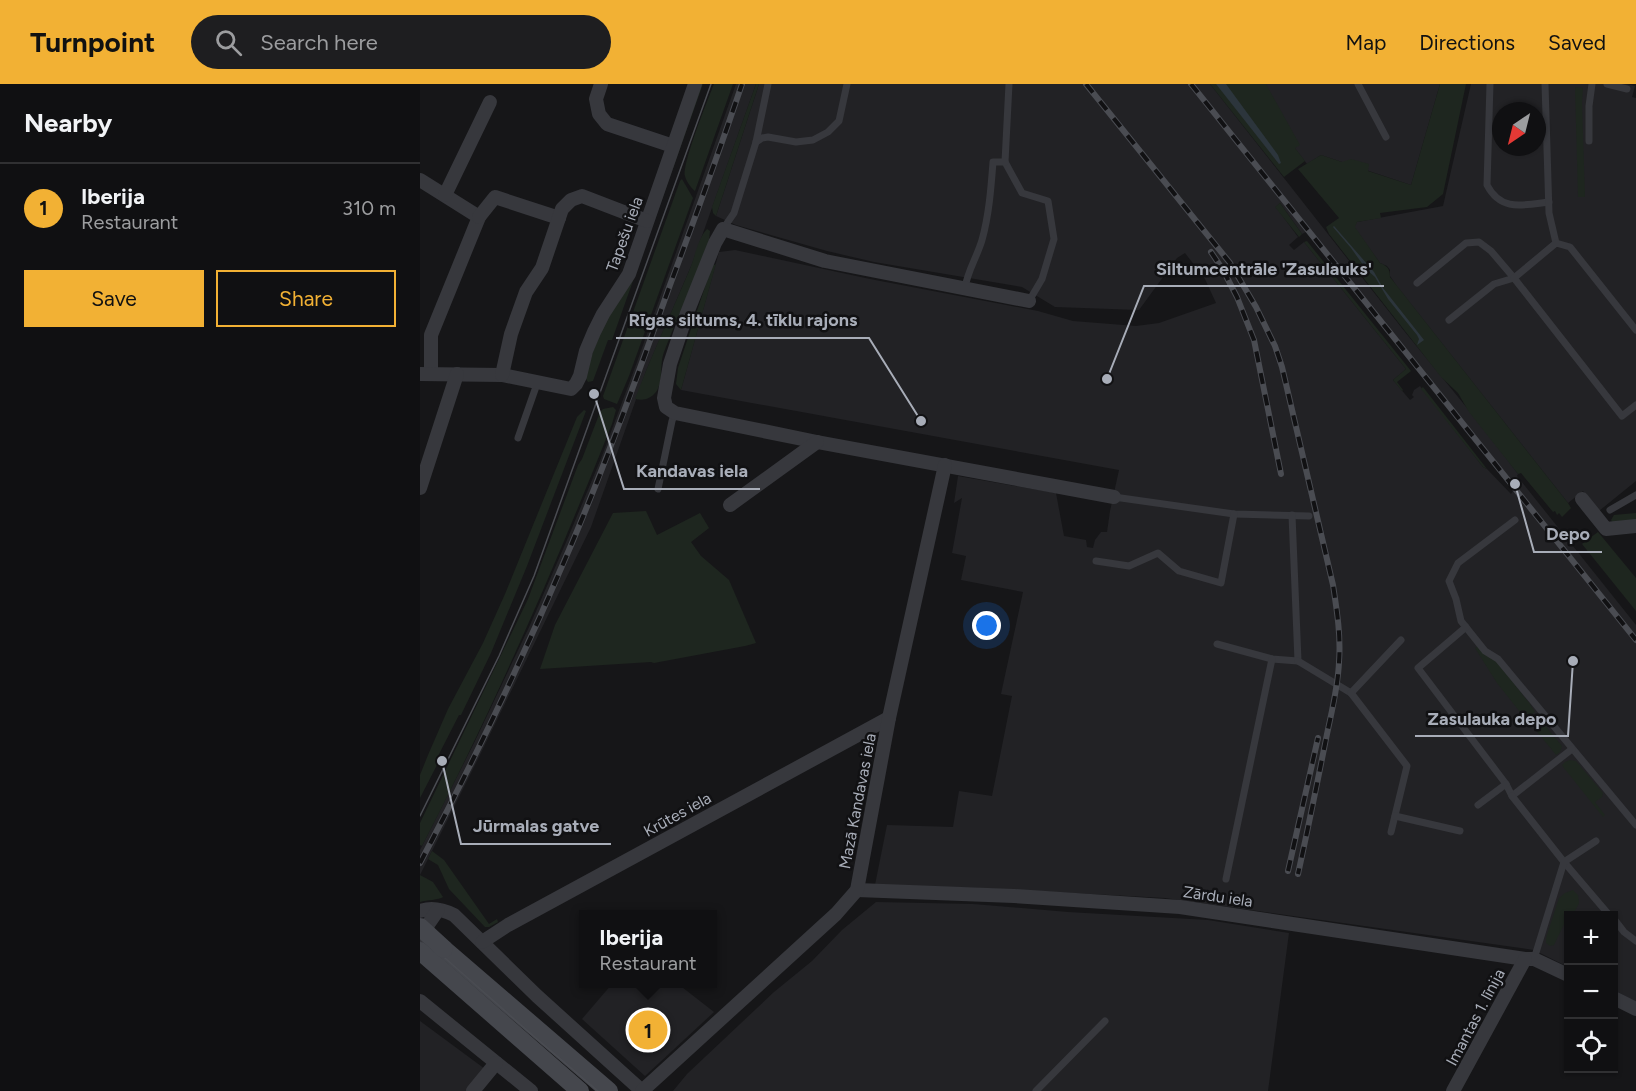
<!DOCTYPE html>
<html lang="en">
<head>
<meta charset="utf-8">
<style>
  :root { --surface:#101012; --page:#1e1e20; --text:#f1f3f6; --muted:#9c9d9f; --line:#303032; --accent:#f2b134 }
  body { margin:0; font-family:Figtree,sans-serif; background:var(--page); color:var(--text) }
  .controls { position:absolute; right:18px; bottom:18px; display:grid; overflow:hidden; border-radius:0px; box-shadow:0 2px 4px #0004 }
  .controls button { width:54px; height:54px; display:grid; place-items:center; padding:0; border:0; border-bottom:2px solid var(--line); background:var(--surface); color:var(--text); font:30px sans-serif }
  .compass { position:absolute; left:1072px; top:18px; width:54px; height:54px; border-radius:50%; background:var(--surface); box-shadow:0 2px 4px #0004; rotate:215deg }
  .you { position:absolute; left:567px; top:542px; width:21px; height:21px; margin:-15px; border:4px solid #fff; border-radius:50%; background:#1a73e8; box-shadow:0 0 0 9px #1a73e833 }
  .badge { display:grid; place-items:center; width:39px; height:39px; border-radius:50%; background:var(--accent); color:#111; font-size:20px; font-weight:700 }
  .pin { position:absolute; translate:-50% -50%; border:3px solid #fff; box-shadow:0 2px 6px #0006 }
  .popup { position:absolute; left:159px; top:826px; width:138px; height:78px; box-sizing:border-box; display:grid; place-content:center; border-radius:0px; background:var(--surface); filter:drop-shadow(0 2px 4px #0005); font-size:20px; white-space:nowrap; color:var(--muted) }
  .popup b { font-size:22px; color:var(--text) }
  .popup::after { content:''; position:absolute; left:50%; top:100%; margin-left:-12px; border:12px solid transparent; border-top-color:var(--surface) }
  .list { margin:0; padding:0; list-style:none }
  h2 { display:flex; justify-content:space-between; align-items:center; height:78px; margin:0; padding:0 24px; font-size:26px }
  h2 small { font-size:20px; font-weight:400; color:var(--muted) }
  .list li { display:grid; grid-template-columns:39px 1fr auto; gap:18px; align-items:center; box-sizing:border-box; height:90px; padding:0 24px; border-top:2px solid var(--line) }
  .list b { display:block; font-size:22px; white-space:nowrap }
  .list p { margin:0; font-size:20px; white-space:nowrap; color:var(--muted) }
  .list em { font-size:20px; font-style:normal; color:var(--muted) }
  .actions { display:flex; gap:12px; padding:18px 24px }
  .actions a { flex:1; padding:14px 0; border:2px solid var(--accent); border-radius:0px; text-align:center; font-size:21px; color:var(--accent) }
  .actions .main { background:var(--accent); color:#111 }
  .icon { flex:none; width:33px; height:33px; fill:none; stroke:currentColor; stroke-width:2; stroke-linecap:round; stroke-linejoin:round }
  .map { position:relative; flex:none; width:1216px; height:1007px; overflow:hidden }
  header { display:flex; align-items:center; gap:36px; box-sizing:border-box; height:84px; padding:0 30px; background:var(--accent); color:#111 }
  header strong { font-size:28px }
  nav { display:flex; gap:33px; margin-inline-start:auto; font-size:21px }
  .search { width:420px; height:54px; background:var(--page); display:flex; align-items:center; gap:15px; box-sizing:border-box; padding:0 21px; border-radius:33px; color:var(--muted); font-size:22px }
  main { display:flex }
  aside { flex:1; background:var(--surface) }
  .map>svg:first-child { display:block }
</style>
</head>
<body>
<header>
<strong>Turnpoint</strong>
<div class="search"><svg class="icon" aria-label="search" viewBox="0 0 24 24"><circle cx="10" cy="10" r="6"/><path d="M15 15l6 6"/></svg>Search here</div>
<nav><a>Map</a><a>Directions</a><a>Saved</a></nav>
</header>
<main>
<aside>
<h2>Nearby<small></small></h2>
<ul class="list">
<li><span class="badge">1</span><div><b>Iberija</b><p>Restaurant</p></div><em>310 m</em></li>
</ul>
<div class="actions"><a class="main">Save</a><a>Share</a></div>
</aside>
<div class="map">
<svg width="1216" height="1007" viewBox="0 0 1216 1007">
  <rect width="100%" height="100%" fill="#161618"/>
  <g fill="#222225" fill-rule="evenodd">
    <polygon points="316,0 336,0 272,180 226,287 171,443 59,673 0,791 0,766 54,659 110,541 147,456 182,372 217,278"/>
    <path d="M339 0H790L985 248 1065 346 1098 390 1097 392 1216 541V918L1194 906V832H1148V883L1114 866 745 814 560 804 455 801 467 741 533 743 539 707 572 712 592 612 581 610 603 508 541 496 546 472 532 469 542 414 534 419 538 392 636 409 644 452 666 456 667 463 673 464 675 456 681 448H687L690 427 699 386 261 306 299 168 315 166 450 195 618 227 653 237 716 242 739 239 796 219 785 195 765 169 757 174 719 226 635 223 602 203 454 178 407 167 316 141 296 132ZM860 119 882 150 886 148 1049 351 1093 407 1091 410 1067 385 1063 383 1000 302 994 306 992 311 994 313 990 316 973 296 986 285 884 158 874 166 869 161 878 153 856 123Z"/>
    <polygon points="825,0 1020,0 991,101 901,71 887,80"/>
    <path d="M1051 0H1206L1215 2 1212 13 1216 14V397L1179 427 1163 407 1148 419 976 201 970 192V186L967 182 960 179 934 143 937 138 1023 122ZM1081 27H1117V63H1081Z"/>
    <polygon points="456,818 553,820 648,828 788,836 869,849 848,1007 253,1007 267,990 354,908 392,877 422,846"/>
    <polygon points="192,900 258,900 294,928 225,992 162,935"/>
    <polygon points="0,937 65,985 48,1007 0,1007"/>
  </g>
  <g fill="#1e261f">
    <polygon points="279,0 283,0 192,256 188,256 173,297 168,298 165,293 169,278"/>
    <path d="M294 0H313L275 107C271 104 266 97 265 92 262 80 288 15 294 0Z"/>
    <polygon points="336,0 339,0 296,132 293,129 292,123"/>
    <polygon points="790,0 846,0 880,61 875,64 885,77 864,93"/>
    <path d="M1020 0H1046L1023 110 1007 123 960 129 961 134 937 138 935 143 960 179C967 182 970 184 970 193L1148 419 1151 424 1142 433 1139 429 1137 431 1135 427 1133 428 1105 394 1101 389 1098 390 1049 328 1038 309 1021 293 909 150 906 143 919 134 878 85 901 71 922 78 931 75 949 80 948 87 991 101Z"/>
    <polygon points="1155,3 1163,4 1162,18 1165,113 1158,113"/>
    <polygon points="262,95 273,114 209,292 197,320 184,315 183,312 260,97"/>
    <polygon points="860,119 882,150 879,153 855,123"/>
    <path d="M287 145 290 147C289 169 275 192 267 212 259 231 251 249 244 268 239 281 244 297 236 308 230 315 224 317 215 315 231 272 251 230 269 187 275 174 277 156 287 145Z"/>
    <polygon points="887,157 991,287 977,298 983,306 982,307 973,296 986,285 884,158"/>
    <polygon points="296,180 261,306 256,300 258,284 292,182"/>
    <polygon points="1003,303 1067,385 1063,383 1001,305"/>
    <path d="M193 323 196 326 192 340C135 483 73 625 2 762L0 761V739L108 515 158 381 162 375 180 328 183 325Z"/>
    <polygon points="164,326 166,327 107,482 71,569 41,631 39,631 16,676 17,681 0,714 0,691 8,671 28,625 63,559 85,510 157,333"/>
    <polygon points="226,427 237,451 280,429 289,444 271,458 281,472 309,496 336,559 325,562 234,579 231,578 120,585 135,541 193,429"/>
    <polygon points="1216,429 1216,436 1193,439 1191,436 1194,431"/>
    <polygon points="1178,448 1216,494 1216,527 1162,460"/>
    <polygon points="1057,563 1060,563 1067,572 1077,578 1110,620 1115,628 1107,634 1104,633 1077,599 1055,564"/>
    <polygon points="1119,638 1123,639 1142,662 1140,668 1136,671 1115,645 1114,643"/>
    <polygon points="1150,676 1156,677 1183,709 1182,713 1175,718 1185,731 1183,733 1144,684 1142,681 1145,678"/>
    <polygon points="12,767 24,776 69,840 77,835 78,838 69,843 65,843 29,805 18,781 8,775"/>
    <path d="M0 791 13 798 23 813C19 816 7 816 0 818Z"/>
    <polygon points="1153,806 1158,811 1159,819 1153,831 1148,832 1134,861 1130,862 1126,859 1126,854 1139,814 1145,809"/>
  </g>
  <g fill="#2c353c">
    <polygon points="796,0 806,0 858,71 861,79 859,80"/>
    <polygon points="914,142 954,188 963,204 1004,256 997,261 999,255 997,251 968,215 955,193 946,185 931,164 913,143"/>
  </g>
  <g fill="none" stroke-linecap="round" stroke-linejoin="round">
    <g stroke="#37383d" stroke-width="7">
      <polyline points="938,0 966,53"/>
      <path d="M1070 0 1067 101C1081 128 1103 121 1129 118"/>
      <polyline points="1125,0 1129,129 1136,159"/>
      <polyline points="1187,0 1207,5"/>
      <polyline points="1169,57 1169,22 1172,0"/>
      <polyline points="336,58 342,54 348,53 376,58 393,56 408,48 419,37 427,0"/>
      <polyline points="585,78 602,109 628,117 634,155 622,195 609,217"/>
      <polyline points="303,145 314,129 336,58 348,0"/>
      <polyline points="997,199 1046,159 1059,158 1071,167 1094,194 1074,200 1029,236"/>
      <path d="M545 204C547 188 557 173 562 156 569 131 571 104 573 78H585L589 0"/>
      <polyline points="1216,246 1150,163 1136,159 1094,194 1202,332 1216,321"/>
      <polyline points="98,354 118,297"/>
      <polyline points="238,405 252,337 255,329"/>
      <polyline points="694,413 814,430 889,432"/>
      <polyline points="1190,426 1216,411"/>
      <polyline points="1095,436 1038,479 1029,497 1036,515 1041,537 1065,567 1078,575 1216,741"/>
      <polyline points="676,477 709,482 738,469 759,487 801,499 814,430"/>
      <polyline points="1046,543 998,584 1086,700 1092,712 1152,665"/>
      <polyline points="797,560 852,575 878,577 872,431"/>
      <polyline points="878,577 931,609 981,556"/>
      <polyline points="931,609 987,682 971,748"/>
      <polyline points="1092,712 1144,778 1190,832"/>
      <polyline points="1058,721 1086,700"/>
      <polyline points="975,732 1040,747"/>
      <polyline points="806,795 852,575"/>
      <polyline points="1194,835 1204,848 1216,857"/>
      <polyline points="1114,875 1144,778 1176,757"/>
      <polyline points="616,1007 685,937"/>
    </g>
    <g stroke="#37383d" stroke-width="14">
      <polyline points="181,0 176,15 179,30 187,40 253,62"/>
      <polyline points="0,96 59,133 11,251 11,290"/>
      <polyline points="25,111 70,18"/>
      <polyline points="59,133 75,113 139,134"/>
      <polyline points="609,217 405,177 303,145 295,159 267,229 250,280 244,314 246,323 255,329 397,358 694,413"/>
      <polyline points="0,290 82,291 151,305 156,300 160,292 166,267 174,248 183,230 209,190 275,0"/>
      <polyline points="82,291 91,250 106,208 122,184 142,125 151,116 162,112 227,137"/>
      <polyline points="0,404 37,290"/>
      <polyline points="1162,415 1186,445 1216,442"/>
      <polyline points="310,421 397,358"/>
      <polyline points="437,806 594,812 760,823 1105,875 1114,875 1148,891"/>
      <path d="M0 827C11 823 24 826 34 831L117 912 222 1007"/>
      <polyline points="0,856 9,839 18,826"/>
      <polyline points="62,858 88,841 469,634"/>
      <polyline points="1194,914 1216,925"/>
      <polyline points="0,917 111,1007"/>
      <polyline points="53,1007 76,979"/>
      <polyline points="222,1007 416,830 437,806 469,634 525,381"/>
      <polyline points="1033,1007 1105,875"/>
    </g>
    <g stroke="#45474d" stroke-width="18">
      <polyline points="24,865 189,1007"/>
      <polyline points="0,867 160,1007"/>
    </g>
    <g stroke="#4a4c52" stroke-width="1.5">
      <polyline points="0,732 79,572 114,492 291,0"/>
      <polyline points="0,852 110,949 178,1007"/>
    </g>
    <g stroke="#4a4c52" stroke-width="6">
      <g id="rail">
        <path d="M666 0 810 179 836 223 855 262 862 283 913 501C917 527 921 552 919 578 918 604 911 630 906 655 897 700 888 745 878 790"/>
        <polyline points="771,0 1216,556"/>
        <polyline points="791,168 803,186 817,213 834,256 861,390"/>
        <path d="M0 779C55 675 106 568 152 459 188 374 219 288 250 201 275 134 299 68 322 0"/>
        <polyline points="868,787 898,654"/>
      </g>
    </g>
    <use href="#rail" stroke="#111113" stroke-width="4" stroke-dasharray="11" stroke-linecap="butt"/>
    <polyline stroke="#45474d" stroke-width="18" points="0,843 24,865"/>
  </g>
  <g text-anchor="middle" stroke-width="5" stroke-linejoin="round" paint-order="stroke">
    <g font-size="16" fill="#a8adb8" stroke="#111113">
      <text transform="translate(204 150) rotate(-70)" y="6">Tapešu iela</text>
      <text transform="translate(437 717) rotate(-79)" y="6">Mazā Kandavas iela</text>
      <text transform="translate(257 730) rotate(-29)" y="6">Krūtes iela</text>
      <text transform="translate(798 812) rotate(8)" y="6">Zārdu iela</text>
      <text transform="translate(1055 933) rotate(-62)" y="6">Imantas 1. līnija</text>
    </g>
  </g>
  <path fill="none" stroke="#a8adb8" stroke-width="2" d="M687 295L724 202H964M501 337L449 254H196M174 310L204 405H340M1095 400L1114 468H1182M1153 577L1148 652H995M22 677L41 760H191"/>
  <g fill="#a8adb8" stroke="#111113" stroke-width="2">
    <circle cx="687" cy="295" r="6"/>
    <circle cx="501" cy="337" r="6"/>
    <circle cx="174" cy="310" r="6"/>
    <circle cx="1095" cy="400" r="6"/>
    <circle cx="1153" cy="577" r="6"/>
    <circle cx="22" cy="677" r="6"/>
  </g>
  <g font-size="18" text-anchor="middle" font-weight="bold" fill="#a8adb8" stroke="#111113" stroke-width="5" stroke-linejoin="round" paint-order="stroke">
    <text x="844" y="191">Siltumcentrāle 'Zasulauks'</text>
    <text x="323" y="242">Rīgas siltums, 4. tīklu rajons</text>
    <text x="272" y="393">Kandavas iela</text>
    <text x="1148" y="456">Depo</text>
    <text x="1072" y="641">Zasulauka depo</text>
    <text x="116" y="748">Jūrmalas gatve</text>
  </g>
</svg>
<div class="controls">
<button>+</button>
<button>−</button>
<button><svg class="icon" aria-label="locate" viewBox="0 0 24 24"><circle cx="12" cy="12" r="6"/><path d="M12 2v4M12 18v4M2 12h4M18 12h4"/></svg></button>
</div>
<svg class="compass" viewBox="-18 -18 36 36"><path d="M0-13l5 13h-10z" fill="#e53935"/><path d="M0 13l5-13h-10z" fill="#9c9d9f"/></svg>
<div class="you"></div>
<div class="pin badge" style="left:228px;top:946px">1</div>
<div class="popup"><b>Iberija</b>Restaurant</div>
</div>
</main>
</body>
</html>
